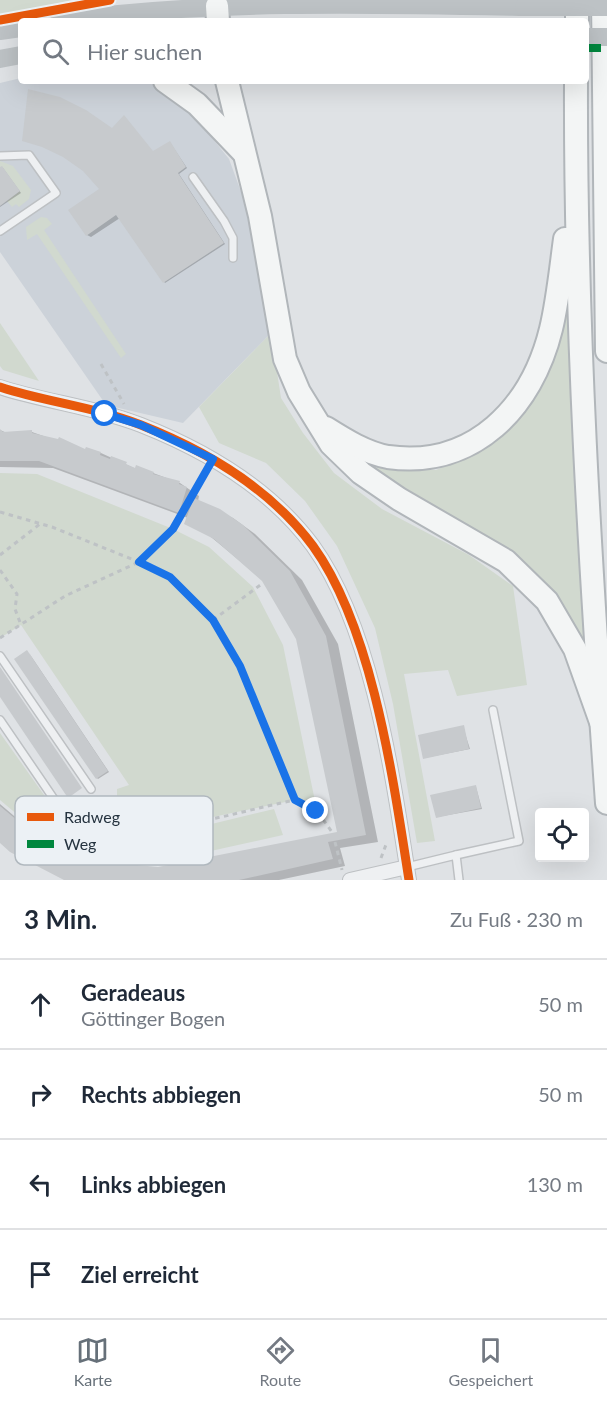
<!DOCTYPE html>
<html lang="de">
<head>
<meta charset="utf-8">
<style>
  :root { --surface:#fff; --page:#f6f6f7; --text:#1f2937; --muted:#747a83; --line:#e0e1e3; --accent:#667079 }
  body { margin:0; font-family:Lato,sans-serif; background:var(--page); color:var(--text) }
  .controls { position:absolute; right:18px; bottom:18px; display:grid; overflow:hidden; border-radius:6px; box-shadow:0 6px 24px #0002 }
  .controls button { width:54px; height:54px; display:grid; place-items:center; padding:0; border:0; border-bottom:2px solid var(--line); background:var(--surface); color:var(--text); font:30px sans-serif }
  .stop { position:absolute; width:18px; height:18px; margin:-14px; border:4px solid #1a73e8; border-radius:50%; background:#fff }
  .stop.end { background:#1a73e8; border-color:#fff; box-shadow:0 2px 6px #0008 }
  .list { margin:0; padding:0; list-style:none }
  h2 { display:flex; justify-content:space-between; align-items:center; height:78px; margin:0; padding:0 24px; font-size:26px }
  h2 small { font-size:20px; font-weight:400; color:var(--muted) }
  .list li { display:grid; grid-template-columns:39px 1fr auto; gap:18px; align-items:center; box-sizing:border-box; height:90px; padding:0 24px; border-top:2px solid var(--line) }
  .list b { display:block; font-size:22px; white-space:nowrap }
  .list p { margin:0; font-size:20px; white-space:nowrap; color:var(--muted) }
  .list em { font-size:20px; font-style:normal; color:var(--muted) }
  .icon { flex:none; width:33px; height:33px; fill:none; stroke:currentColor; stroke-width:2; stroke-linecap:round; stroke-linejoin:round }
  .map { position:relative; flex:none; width:607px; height:880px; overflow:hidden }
  .search { position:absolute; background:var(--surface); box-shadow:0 6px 24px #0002; left:18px; right:18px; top:18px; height:66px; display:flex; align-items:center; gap:15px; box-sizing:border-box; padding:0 21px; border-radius:6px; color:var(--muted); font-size:22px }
  .sheet { height:438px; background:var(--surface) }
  nav { display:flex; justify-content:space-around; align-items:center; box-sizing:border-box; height:84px; border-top:2px solid var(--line); background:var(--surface); font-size:16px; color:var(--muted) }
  nav a { display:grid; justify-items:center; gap:3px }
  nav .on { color:var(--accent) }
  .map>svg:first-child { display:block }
</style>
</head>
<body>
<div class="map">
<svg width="607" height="880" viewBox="0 0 607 880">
  <rect width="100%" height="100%" fill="#dfe2e5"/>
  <polygon fill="#ccd2d9" points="21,78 21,81 143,81 154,85 189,109 229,159 251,219 271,333 183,423 106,405 0,252 0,83"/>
  <g fill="#d1d9cf">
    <polygon points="0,0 72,0 0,16"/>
    <polygon points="0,161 13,166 31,190 29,199 19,207 16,204 12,207 7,201 20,191 0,167"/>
    <polygon points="41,217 47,218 52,224 44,230 126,354 121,358 37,234 27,240 26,227"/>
    <polygon points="569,275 585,652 554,595 349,451 394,467 436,470 479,452 509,426"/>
    <polygon points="0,323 39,381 3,370 0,366"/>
    <polygon points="271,333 281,398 303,433 334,473 382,509 469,555 513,586 527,685 457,696 448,670 404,674 435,841 417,843 393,704 375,628 337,546 305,501 266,463 219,443 199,407"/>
    <polygon points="0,473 37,474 173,529 209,547 253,587 283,645 317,811 295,800 155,829 117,826 117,789 129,785 21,625 0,638"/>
    <polygon points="0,733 59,816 90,829 118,835 162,836 274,809 283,835 161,862 81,851 32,827 0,800"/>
  </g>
  <g fill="#0003">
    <polygon points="112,130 153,153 171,144 187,168 179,174 225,244 165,283 120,218 91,237 87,235 101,190 84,170 65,156"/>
    <polygon points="3,168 21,193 0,207 0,169"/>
    <polygon points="0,430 7,433 32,432 86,451 101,453 136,469 137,467 180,483 199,496 198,501 233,518 255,534 302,580 338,644 378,842 340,848 345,866 279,880 67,880 0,840 0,804 40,838 86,861 158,868 339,833 298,639 263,580 188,518 53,468 0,467"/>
    <polygon points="29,653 109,772 98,779 97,778"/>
    <polygon points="463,727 470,749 424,758"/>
    <polygon points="476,787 482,809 437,817"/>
  </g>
  <g fill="#c7cacd">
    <polygon points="28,89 60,97 86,110 112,128 124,115 153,151 170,141 186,167 178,173 224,243 163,283 116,215 86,236 68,210 99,189 83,171 63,157 42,147 22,141"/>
    <polygon points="2,166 20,191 0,206 0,167"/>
    <polygon points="0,429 3,432 32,430 32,433 58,439 59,437 85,449 86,447 101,452 100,455 110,459 111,456 127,462 126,464 135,468 136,465 154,472 153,474 180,481 179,484 187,487 179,513 39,461 0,461"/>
    <polygon points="194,498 220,509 243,525 290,571 326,636 366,835 328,842 333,859 239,880 64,880 10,852 0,843 0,806 30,831 86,860 158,867 337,832 296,639 262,581 214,539 184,524"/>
    <polygon points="27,650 108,771 96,779 14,659"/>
    <polygon points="0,667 82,788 68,798 0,697"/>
    <polygon points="464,725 469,749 423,759 418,735"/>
    <polygon points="476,785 481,808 436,818 430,795"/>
  </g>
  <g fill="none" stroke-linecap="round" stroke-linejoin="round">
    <g stroke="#bdc0c3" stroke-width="10">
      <g id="service">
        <polyline points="0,156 29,155 56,193 0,231"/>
        <polyline points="193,177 224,221 233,238 233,258"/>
        <polyline points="0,656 91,789"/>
        <polyline points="0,720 58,805"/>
        <polyline points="456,855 519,841 493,710"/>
        <polyline points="407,867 456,855 459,880"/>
      </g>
    </g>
    <g stroke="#bdc0c3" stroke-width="16">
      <g id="minor">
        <path d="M0 387C46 402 95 407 141 425 207 451 270 488 313 546 373 629 393 779 409 880"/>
        <polyline points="350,880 407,867"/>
      </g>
    </g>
    <g stroke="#b1b6ba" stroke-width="26">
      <g id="trunk">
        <polyline points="603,0 607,351"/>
        <polyline points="217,6 218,21"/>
        <polyline points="577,21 577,0"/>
        <polyline points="165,81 197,104 242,151"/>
        <polyline points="227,81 260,216 285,359 299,392 331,444 361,473 399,499 506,561 547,601 575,649 601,722"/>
        <path d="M576 81C575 322 590 562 607 803"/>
        <path d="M326 428C345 440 366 453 388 457 474 469 532 407 551 329 558 300 561 268 565 239"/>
      </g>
    </g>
    <g stroke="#bec2c5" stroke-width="3" stroke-dasharray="4.5 4.5" stroke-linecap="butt">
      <polyline points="101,364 124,404"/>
      <polyline points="0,512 52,527 139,562 170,577 201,605 226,639 240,666 295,800 317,811 332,832"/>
      <polyline points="0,555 40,524"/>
      <polyline points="0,570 17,594 15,609 21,625"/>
      <polyline points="213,620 263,583"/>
      <polyline points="0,638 65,596 139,562 173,529 207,470"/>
      <path d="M66 809C133 849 224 814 295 800"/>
      <polyline points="335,842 342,870"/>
      <polyline points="381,858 387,842"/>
    </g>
    <use href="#service" stroke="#eef0f2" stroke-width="7"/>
    <use href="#minor" stroke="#eef0f2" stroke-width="14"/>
    <g stroke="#bdc2c5" stroke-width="18">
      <path d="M59 21C207 0 374 4 524 7"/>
      <polyline points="0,31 21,28"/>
      <polyline points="0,59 21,55"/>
    </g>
    <use href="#trunk" stroke="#f3f5f5" stroke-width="22"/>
    <g stroke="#bdc2c5" stroke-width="18">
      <polyline points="524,7 607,7"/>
      <polyline points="586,37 607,37"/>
    </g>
    <polyline stroke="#00873e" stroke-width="8" stroke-dasharray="15 8" stroke-linecap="butt" points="586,48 607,48"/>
    <g stroke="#ecf1f5" stroke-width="13">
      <g id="cycleway">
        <polyline points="0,20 110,0"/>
        <path d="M0 387C46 402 95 407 141 425 207 451 270 488 313 546 373 629 393 779 409 880"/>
      </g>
    </g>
    <use href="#cycleway" stroke="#e8590c" stroke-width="9"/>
  </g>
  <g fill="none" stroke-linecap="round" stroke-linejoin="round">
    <polyline stroke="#1a73e8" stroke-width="8" points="105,414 141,425 213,459 173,529 139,562 170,577 213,620 240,666 295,800 316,811"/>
  </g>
  <rect x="15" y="796" width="198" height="69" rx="9" fill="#ecf1f5" stroke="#b0b8be" stroke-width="1.5"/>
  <rect x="27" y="813" width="27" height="8" fill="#e8590c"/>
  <rect x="27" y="840" width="27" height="8" fill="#00873e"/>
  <g font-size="16" fill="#25333f">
    <text x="64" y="823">Radweg</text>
    <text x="64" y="850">Weg</text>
  </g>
</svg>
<div class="controls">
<button><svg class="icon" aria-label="locate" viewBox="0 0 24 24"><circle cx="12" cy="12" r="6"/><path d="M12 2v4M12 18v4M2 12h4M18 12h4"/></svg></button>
</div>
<div class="stop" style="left:105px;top:414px"></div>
<div class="stop end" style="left:316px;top:811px"></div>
<div class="search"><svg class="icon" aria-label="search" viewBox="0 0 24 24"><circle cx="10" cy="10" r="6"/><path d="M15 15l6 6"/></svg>Hier suchen</div>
</div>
<section class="sheet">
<h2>3 Min.<small>Zu Fuß · 230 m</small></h2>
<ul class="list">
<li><svg class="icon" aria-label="ahead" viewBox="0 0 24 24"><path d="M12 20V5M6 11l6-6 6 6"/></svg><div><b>Geradeaus</b><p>Göttinger Bogen</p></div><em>50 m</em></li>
<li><svg class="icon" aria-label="right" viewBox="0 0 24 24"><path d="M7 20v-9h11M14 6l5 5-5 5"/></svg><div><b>Rechts abbiegen</b></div><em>50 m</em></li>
<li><svg class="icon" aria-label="left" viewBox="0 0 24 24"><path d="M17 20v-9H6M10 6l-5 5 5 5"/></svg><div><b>Links abbiegen</b></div><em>130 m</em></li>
<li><svg class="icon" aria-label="arrive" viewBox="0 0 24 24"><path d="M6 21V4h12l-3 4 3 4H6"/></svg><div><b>Ziel erreicht</b></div></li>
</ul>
</section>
<nav>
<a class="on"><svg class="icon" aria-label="map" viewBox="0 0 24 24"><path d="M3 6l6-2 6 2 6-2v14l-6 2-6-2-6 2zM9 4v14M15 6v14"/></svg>Karte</a>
<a><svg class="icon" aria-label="directions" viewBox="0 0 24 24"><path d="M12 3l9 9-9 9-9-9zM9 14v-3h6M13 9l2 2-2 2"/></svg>Route</a>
<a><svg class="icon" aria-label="saved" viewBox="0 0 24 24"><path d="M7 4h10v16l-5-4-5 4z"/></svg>Gespeichert</a>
</nav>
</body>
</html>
